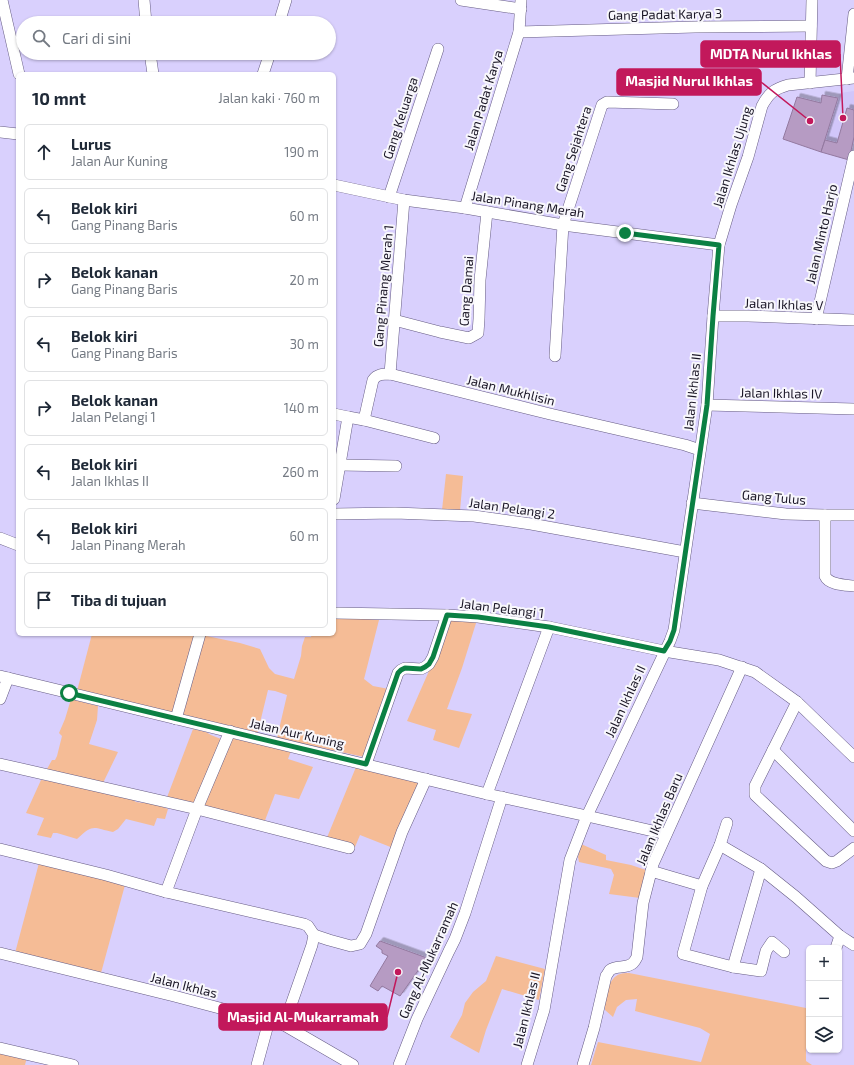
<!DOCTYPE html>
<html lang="id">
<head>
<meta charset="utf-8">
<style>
  :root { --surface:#fff; --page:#f6f6f7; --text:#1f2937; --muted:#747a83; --line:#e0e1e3 }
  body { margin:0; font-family:"Exo 2",sans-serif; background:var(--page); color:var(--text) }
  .controls { position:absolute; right:12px; bottom:12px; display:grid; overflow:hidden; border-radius:6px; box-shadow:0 1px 3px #0004 }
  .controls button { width:36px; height:36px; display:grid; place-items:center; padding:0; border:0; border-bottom:1px solid var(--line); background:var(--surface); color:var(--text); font:20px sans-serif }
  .stop { position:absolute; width:12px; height:12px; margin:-9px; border:3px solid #0b8043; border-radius:50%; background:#fff }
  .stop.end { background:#0b8043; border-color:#fff; box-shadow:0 1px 4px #0008 }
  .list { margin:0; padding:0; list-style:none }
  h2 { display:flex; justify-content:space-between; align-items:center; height:52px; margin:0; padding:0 16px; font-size:17px }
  h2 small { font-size:13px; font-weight:400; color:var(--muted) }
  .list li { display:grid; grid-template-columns:26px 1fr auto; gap:12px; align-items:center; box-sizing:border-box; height:56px; margin:0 8px 8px; padding:0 8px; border:1px solid var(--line); border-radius:6px }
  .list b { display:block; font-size:15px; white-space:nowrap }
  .list p { margin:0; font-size:13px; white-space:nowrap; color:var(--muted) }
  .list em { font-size:13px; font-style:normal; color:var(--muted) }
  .icon { flex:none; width:22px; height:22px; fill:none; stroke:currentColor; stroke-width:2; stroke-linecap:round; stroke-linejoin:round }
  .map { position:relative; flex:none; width:854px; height:1065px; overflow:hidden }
  .search { position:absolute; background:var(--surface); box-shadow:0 1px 3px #0004; left:16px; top:16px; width:320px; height:44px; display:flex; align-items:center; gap:10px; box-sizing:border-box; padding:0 14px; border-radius:22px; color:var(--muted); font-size:15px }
  .panel { position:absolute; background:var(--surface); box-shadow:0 1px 3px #0004; left:16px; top:72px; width:320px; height:564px; border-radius:6px }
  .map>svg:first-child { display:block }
</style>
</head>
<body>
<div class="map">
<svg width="854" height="1065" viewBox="0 0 854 1065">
  <defs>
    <filter id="shadow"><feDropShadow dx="3.5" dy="-3.5" stdDeviation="0" flood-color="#0004"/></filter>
  </defs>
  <rect width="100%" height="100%" fill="#d9d0fd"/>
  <polygon fill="#d1c6fa" points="854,91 854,139 849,160 821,152 840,93"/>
  <g fill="#f5bc96">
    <polygon points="446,474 463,476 460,511 442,510"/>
    <polygon points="350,617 379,620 364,679 373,686 389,689 364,757 277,738 287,695 275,691 268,690 257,735 182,716 202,635 240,643 260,649 269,668 275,674 294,679 301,656 302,646 305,637 311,637 312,634 334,634 334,618"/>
    <polygon points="449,620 477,620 462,668 447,709 472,714 459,748 433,740 436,730 407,721 436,655"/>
    <polygon points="92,634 195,634 174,714 77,691"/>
    <polygon points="71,699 98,706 97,720 89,744 118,752 103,783 47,769 52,760 55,760 57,756 62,736 59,733 65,719"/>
    <polygon points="193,729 206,732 211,735 221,739 196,807 166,800"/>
    <polygon points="231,738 291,751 288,759 313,767 299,799 275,794 264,823 203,809"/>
    <polygon points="356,767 420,781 393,848 360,835 355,847 326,840"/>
    <path d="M41 780 60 782 133 800 136 802 143 803H153L168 809 165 819 157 818 154 826 126 819 118 829 113 832C93 828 94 823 77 839L57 833H53L51 838 37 835 44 818 26 813Z"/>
    <polygon points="581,844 606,855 606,860 631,865 646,870 640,898 609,894 614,875 611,869 579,862 578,857"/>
    <polygon points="39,863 125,885 101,973 15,953"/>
    <polygon points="496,956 545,969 539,1000 502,989 486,1030 479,1053 450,1037 462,1015 465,1003 473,992 486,981"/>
    <path d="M629 973 806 1008V1061L812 1065H591L598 1042 701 1062 710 1034 700 1028 635 1011 637 999 626 1000 617 1007 613 1017 605 1010C604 999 608 978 620 974 622 973 626 973 629 973Z"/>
    <polygon points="0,1050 27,1057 25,1065 0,1065"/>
  </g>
  <g fill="#b69bc3" stroke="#93799f" filter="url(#shadow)">
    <polygon points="822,95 838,98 821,152 783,139 797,97 821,103"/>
    <polygon points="847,108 854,110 854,137 849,160 821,152 825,140 837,143"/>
    <polygon points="380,941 427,958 400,996 382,986 378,991 370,986 388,956 382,953 382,950 376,946"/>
  </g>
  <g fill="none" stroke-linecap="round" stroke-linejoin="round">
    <g stroke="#665c84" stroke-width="12">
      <g id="minor">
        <polyline points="2,0 19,74"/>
        <polyline points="144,0 146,23"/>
        <polyline points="461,0 521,9"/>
        <polyline points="279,23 286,0"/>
        <polyline points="519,32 695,27 811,26"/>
        <polyline points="150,53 153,74"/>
        <polyline points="263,74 270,53"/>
        <polyline points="847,79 854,14"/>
        <polyline points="810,83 812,0"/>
        <polyline points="0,132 18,134"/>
        <polyline points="334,185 404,200 465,208 563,225 719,245"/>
        <polyline points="389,197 438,49"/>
        <polyline points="465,208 519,32 521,0"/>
        <polyline points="713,316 748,316 854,320"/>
        <polyline points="816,319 854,156"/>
        <polyline points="394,320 440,332 469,338 478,333 479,319 480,280 487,212"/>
        <polyline points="555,356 563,225 602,105 607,102 673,104"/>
        <polyline points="390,374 404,200"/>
        <polyline points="707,405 854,409"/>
        <polyline points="334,414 348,417 334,499"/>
        <polyline points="348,417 364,420 434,438"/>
        <path d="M364 420 373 380C377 374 383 374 390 374L550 414 685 445 700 450"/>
        <polyline points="340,465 396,466"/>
        <polyline points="692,503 786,514 825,515 854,515"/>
        <polyline points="334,514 395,513 474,516 531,524 685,552"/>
        <path d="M825 515V576C829 585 845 585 854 586"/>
        <polyline points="0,538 18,545"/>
        <polyline points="334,613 447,615 478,617 549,627 664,651 719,660 755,672 797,702 854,757"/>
        <polyline points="0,676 487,794 587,816 666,834"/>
        <polyline points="0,699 8,678"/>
        <polyline points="797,702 755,786 755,795 826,861 832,863 837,861 854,848"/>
        <polyline points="176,719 200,634"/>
        <polyline points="773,750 854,831"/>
        <polyline points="0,764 197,809 349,848"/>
        <polyline points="366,764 398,673 401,670 405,668 421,669 425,667 429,664 433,657 447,615"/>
        <polyline points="487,794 549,627"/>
        <polyline points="727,823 720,845 702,886 683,954 733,967 761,869"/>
        <polyline points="720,845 761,869 796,897 840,936 854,945"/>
        <polyline points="0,849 106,875 166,892 304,924 308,926 314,935 312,945 284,1025"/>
        <polyline points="651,871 702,886"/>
        <polyline points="166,892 197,809 230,731"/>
        <polyline points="314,935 329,940 351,946 360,944 366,934 402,832 426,779"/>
        <polyline points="836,948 840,936"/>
        <polyline points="0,953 174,996 284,1025 353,1065"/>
        <polyline points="733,967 761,971 766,951 772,942 784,952"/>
        <polyline points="0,1048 73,1065"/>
        <polyline points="257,1065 269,1021"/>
        <polyline points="399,1065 417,1019 449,951 455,939 465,913 502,797"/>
        <path d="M527 1065 544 1010 570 860 587 816 670 641 674 630 707 405 713 316 719 245 731 205 748 157 762 106C769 93 774 89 788 85L854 78"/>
        <path d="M583 1065 594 1028 606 976C607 975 609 971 610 970 616 965 627 969 633 963 635 961 636 959 637 957L643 903 653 864 742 667"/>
      </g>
    </g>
    <use href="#minor" stroke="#fff" stroke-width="11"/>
  </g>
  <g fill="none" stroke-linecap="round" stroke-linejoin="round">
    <polyline stroke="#0b8043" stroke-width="5" points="69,693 366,764 398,673 401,670 405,668 421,669 425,667 429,664 433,657 447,615 478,617 549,627 664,651 670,641 674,630 707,405 713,316 719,245 625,233"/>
  </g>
  <g text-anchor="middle" stroke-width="4" stroke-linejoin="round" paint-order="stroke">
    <g font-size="13" fill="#191525" stroke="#f8f7fc">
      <text transform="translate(665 14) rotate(-1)" y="5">Gang Padat Karya 3</text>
      <text transform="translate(483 100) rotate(-73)" y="5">Jalan Padat Karya</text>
      <text transform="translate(400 118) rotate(-72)" y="5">Gang Keluarga</text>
      <text transform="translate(573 149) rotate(-72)" y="5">Gang Sejahtera</text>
      <text transform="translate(732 157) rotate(-73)" y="5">Jalan Ikhlas Ujung</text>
      <text transform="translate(528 204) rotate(9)" y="5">Jalan Pinang Merah</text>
      <text transform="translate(821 234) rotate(-77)" y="5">Jalan Minto Harjo</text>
      <text transform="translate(383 286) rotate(-85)" y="5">Gang Pinang Merah 1</text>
      <text transform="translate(466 291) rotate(-86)" y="5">Gang Damai</text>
      <text transform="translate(784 304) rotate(2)" y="5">Jalan Ikhlas V</text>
      <text transform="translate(511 390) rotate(14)" y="5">Jalan Mukhlisin</text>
      <text transform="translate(692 392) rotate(-84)" y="5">Jalan Ikhlas II</text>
      <text transform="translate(781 393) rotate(1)" y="5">Jalan Ikhlas IV</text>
      <text transform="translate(774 497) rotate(5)" y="5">Gang Tulus</text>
      <text transform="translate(512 508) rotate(8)" y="5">Jalan Pelangi 2</text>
      <text transform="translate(502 608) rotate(7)" y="5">Jalan Pelangi 1</text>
      <text transform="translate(625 701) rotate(-65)" y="5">Jalan Ikhlas II</text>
      <text transform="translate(297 733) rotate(13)" y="5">Jalan Aur Kuning</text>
      <text transform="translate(659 819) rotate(-67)" y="5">Jalan Ikhlas Baru</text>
      <text transform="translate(428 960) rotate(-66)" y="5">Gang Al-Mukarramah</text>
      <text transform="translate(184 985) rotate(14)" y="5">Jalan Ikhlas</text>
      <text transform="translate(526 1010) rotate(-76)" y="5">Jalan Ikhlas II</text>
    </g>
  </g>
  <path fill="none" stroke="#c2185b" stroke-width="1.5" d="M843 118L840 54M810 121L761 82M398 972L387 1017"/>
  <g fill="#c2185b" stroke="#f8f7fc" stroke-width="1.5">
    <circle cx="843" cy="118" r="4"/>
    <circle cx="810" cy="121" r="4"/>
    <circle cx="398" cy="972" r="4"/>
  </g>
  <g fill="#c2185b" stroke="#c2185b" stroke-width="1.5">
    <rect x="701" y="41" width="139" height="26" rx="4"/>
    <rect x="617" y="69" width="144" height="26" rx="4"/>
    <rect x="219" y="1004" width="168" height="26" rx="4"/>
  </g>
  <g font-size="14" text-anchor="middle" font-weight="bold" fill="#fff">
    <text x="771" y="59">MDTA Nurul Ikhlas</text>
    <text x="689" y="86">Masjid Nurul Ikhlas</text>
    <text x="303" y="1022">Masjid Al-Mukarramah</text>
  </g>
</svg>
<div class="controls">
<button>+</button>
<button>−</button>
<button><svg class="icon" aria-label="layers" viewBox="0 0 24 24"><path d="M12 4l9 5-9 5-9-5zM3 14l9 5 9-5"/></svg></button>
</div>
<div class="stop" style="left:69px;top:693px"></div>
<div class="stop end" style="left:625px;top:233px"></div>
<div class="search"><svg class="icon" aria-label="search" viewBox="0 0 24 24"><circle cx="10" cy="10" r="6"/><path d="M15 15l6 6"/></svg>Cari di sini</div>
<section class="panel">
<h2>10 mnt<small>Jalan kaki · 760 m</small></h2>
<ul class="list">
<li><svg class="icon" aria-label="ahead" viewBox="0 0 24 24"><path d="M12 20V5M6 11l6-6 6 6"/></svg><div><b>Lurus</b><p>Jalan Aur Kuning</p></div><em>190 m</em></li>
<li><svg class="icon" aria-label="left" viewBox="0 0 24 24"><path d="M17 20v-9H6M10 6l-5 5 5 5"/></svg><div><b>Belok kiri</b><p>Gang Pinang Baris</p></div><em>60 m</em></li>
<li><svg class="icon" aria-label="right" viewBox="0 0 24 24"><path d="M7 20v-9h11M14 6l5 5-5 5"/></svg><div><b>Belok kanan</b><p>Gang Pinang Baris</p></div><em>20 m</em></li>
<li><svg class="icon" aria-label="left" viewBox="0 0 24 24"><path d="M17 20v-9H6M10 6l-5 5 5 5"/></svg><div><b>Belok kiri</b><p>Gang Pinang Baris</p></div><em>30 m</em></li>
<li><svg class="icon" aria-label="right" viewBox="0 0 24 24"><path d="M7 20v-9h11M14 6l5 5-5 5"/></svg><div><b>Belok kanan</b><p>Jalan Pelangi 1</p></div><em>140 m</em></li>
<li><svg class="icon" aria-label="left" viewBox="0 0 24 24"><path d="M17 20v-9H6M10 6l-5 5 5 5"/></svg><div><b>Belok kiri</b><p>Jalan Ikhlas II</p></div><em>260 m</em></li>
<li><svg class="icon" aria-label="left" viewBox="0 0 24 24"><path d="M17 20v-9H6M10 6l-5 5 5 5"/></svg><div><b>Belok kiri</b><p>Jalan Pinang Merah</p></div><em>60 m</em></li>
<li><svg class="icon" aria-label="arrive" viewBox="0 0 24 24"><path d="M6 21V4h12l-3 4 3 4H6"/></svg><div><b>Tiba di tujuan</b></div></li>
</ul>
</section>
</div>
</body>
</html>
